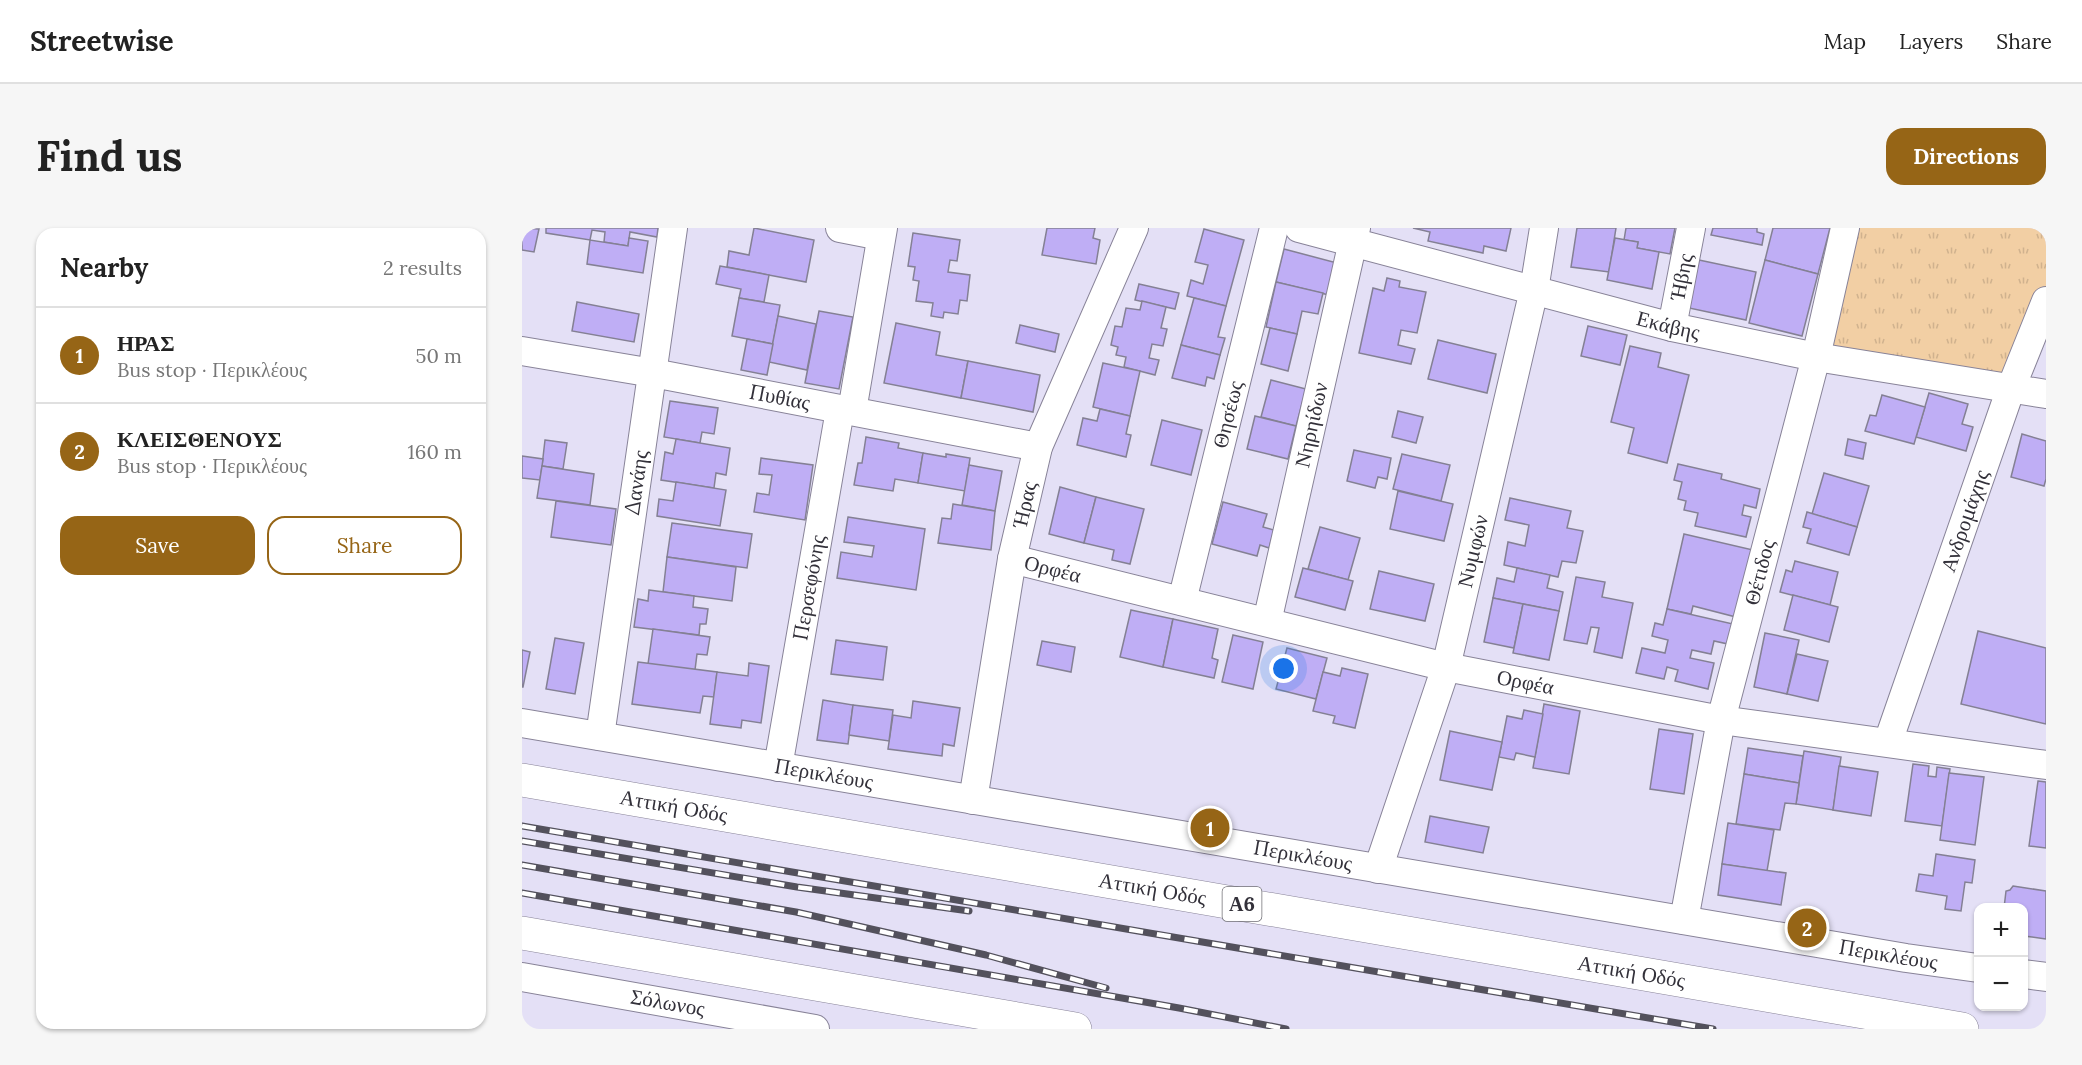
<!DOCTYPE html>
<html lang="en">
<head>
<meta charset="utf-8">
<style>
  :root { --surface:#fff; --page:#f6f6f6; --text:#222; --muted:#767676; --line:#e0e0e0; --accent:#966516 }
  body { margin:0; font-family:Lora,serif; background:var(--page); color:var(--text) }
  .controls { position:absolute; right:18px; bottom:18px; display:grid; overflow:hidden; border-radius:12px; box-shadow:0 2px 4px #0004 }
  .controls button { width:54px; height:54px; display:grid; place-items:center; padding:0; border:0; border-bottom:2px solid var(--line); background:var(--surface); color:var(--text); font:30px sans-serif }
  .you { position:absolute; left:762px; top:441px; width:21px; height:21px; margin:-15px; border:4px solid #fff; border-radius:50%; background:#1a73e8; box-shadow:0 0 0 9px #1a73e833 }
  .badge { display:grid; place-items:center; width:39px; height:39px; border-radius:50%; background:var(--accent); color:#fff; font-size:20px; font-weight:700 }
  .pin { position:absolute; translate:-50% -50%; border:3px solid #fff; box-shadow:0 2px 6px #0006 }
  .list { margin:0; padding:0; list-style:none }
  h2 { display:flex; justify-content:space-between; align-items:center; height:78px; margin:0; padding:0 24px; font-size:26px }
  h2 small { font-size:20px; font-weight:400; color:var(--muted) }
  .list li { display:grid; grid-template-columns:39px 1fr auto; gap:18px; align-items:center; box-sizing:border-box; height:96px; padding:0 24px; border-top:2px solid var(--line) }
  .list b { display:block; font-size:22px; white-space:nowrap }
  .list p { margin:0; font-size:20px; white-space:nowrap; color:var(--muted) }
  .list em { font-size:20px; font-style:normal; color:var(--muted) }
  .actions { display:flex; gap:12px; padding:18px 24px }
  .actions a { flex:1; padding:14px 0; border:2px solid var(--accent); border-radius:18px; text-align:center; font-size:21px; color:var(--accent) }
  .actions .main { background:var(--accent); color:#fff }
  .map { position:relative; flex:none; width:1524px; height:801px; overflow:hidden; border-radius:18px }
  header { display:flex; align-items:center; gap:36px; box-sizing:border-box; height:84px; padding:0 30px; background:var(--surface); border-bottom:2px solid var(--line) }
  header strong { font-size:28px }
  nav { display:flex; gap:33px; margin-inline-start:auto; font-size:21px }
  .intro { display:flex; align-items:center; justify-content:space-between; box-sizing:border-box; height:144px; padding:0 36px }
  h1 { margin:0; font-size:42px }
  .button { padding:15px 27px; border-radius:18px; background:var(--accent); color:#fff; font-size:21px; font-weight:700 }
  main { display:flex; gap:36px; padding:0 36px }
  aside { flex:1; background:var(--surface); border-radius:18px; box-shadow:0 2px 4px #0004 }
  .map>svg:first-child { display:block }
</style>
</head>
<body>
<header>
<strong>Streetwise</strong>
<nav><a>Map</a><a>Layers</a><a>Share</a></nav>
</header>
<div class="intro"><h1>Find us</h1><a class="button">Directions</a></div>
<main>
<aside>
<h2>Nearby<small>2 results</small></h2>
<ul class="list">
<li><span class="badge">1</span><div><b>ΗΡΑΣ</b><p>Bus stop · Περικλέους</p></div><em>50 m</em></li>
<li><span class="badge">2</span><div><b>ΚΛΕΙΣΘΕΝΟΥΣ</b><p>Bus stop · Περικλέους</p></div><em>160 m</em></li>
</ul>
<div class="actions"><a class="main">Save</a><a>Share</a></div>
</aside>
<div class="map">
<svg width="1524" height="801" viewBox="0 0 1524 801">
  <defs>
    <pattern id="park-tufts" width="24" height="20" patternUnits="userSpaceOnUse" patternTransform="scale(1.5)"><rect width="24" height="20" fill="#f2cfa4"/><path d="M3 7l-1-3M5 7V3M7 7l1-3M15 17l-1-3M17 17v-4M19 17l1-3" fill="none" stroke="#d0b28e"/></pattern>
  </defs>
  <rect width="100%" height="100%" fill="#e4e0f6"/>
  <polygon fill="url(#park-tufts)" points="1323,0 1524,0 1524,73 1489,160 1294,129"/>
  <g fill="#bfaef5" stroke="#848094" stroke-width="1.5">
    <polygon points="0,0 17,1 12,24 0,22"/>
    <polygon points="24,0 136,0 135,9 108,4 106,18 82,14 83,4 70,2 68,12 24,5"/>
    <polygon points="232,0 292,12 284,54 205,39 207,23 227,27"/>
    <polygon points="525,0 573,0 571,10 578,12 574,36 520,27"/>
    <polygon points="891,0 989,0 984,23 962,18 961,25 906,13 908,4"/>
    <polygon points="1055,0 1094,0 1087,44 1049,39"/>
    <polygon points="1104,0 1153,0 1148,26 1115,20 1116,14 1102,12"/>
    <polygon points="1191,0 1235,0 1235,4 1242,6 1240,17 1189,7"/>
    <polygon points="1251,0 1308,0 1296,46 1243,32"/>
    <polygon points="682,1 722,12 704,78 665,68 669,52 681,56 686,37 673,34"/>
    <polygon points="391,5 438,12 435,33 428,32 426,44 448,47 445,73 438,72 436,86 422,84 421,90 409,88 411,75 394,73 397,53 391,52 393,39 386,38"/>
    <polygon points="107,10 126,13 121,45 65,36 68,12 106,18"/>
    <polygon points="1093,10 1116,14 1115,20 1137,24 1130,61 1085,52"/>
    <polygon points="762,21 815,35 807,67 754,54"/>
    <polygon points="1177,32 1234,44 1224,92 1167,80"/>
    <polygon points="1243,32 1296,46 1280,108 1227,95"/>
    <polygon points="198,38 247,47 242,74 217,70 219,61 194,56"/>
    <polygon points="865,50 878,53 877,59 904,64 895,105 879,102 876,117 893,121 889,136 837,125 851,60 862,63"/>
    <polygon points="754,54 801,65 796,86 780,83 775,106 744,99"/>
    <polygon points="617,56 657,65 653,81 613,72"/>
    <polygon points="217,70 258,77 251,116 210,108"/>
    <polygon points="672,70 704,78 696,109 703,110 698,127 659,117"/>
    <polygon points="620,73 644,79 639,100 645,101 641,118 630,116 627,130 637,132 633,147 602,139 604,129 594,127 596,119 589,117 593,98 600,99 604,80 618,82"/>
    <polygon points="55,74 117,86 112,114 50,103"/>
    <polygon points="297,83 331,89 317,161 283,155"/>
    <polygon points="256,88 294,96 285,142 247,134"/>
    <polygon points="374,95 418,104 414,127 446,133 439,170 362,155"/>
    <polygon points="498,97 537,106 533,124 494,115"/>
    <polygon points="1066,98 1105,107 1098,137 1059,128"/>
    <polygon points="748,100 775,106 766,143 739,136"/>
    <polygon points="225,111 251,116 245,147 219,142"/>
    <polygon points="916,112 974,126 965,165 906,151"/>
    <polygon points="659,117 698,127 692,151 685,149 683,158 650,150"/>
    <polygon points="1108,118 1139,125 1136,139 1167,147 1145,235 1106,225 1112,200 1089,194"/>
    <polygon points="446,133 518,147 511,184 439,170"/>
    <polygon points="581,135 618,143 608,188 571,179"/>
    <polygon points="749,152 784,161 774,198 739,189"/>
    <polygon points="1407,165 1446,176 1440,196 1451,199 1444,223 1394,209"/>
    <polygon points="1360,167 1403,179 1392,216 1343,203 1348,187 1354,188"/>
    <polygon points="148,173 196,180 192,206 180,204 178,215 142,209"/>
    <polygon points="578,181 608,188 604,206 609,207 604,229 555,217 561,190 575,193"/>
    <polygon points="876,183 901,189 894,215 870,209"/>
    <polygon points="733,188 774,198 766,231 725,221"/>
    <polygon points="640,192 680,202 669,247 629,237"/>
    <polygon points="1500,206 1524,213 1524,251 1522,258 1489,249"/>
    <polygon points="344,209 377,215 376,220 401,225 396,255 373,251 371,263 332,257 336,235 340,235"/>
    <polygon points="154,211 208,220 204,247 194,245 192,260 139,252 143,224 151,226"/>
    <polygon points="1326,211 1344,215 1341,231 1323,227"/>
    <polygon points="23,212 45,215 41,241 20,238"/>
    <polygon points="832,222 869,230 865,251 856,249 853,260 825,253"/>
    <polygon points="401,225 424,229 424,226 448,230 443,263 396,255"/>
    <polygon points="880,226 928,237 919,273 871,261"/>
    <polygon points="0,228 21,231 18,252 0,250"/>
    <polygon points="239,230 291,237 283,292 232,284 235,265 247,267 250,247 237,246"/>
    <polygon points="1156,236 1200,246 1199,251 1238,261 1234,280 1222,277 1220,287 1229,289 1224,309 1173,298 1176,285 1162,282 1164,273 1156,271 1160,254 1152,252"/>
    <polygon points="447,237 480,243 473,283 440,277"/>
    <polygon points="20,238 72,246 68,277 15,270"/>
    <polygon points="1302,245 1347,258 1335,299 1290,286"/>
    <polygon points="154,254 204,262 198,298 135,288 137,271 151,273"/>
    <polygon points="538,259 574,269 562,315 527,306"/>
    <polygon points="876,263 931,276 922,313 868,301"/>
    <polygon points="574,269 622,281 608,336 590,332 592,322 562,315"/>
    <polygon points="988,270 1049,283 1045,300 1061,303 1054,335 1040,333 1036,349 982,337 986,314 1003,318 1007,297 983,292"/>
    <polygon points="34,273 94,281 89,317 29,309"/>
    <polygon points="701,274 745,286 741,299 752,302 747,320 738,317 735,328 690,316"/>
    <polygon points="431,276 473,283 469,322 416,315 420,290 429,291"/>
    <polygon points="1285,284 1335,299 1327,327 1285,315 1289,301 1281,299"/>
    <polygon points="326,289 403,301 394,362 315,350 319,324 350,329 352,318 322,314"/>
    <polygon points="150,295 230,306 225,340 145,329"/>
    <polygon points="798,299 838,310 826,352 786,341"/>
    <polygon points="1162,306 1231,322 1214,389 1171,378 1169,386 1145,381"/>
    <polygon points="145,329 214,339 210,373 141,364"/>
    <polygon points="1273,333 1316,344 1308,377 1258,364 1264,342 1270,344"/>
    <polygon points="781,340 831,353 823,382 773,369"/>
    <polygon points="995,340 1028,347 1025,360 1041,364 1037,383 971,370 975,350 992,354"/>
    <polygon points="857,343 912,356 903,393 848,381"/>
    <polygon points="1054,349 1083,354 1080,369 1111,375 1100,430 1072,424 1077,400 1069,399 1065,416 1042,412"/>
    <polygon points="127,362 172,368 171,379 186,381 184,396 178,396 177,407 112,399 116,371 126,373"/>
    <polygon points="1271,367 1316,379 1307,414 1262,402"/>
    <polygon points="971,370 1001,376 992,420 962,414"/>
    <polygon points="1001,376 1037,383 1027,432 991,425"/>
    <polygon points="1145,381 1211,396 1206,416 1192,413 1189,426 1170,422 1168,430 1192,435 1186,461 1153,453 1156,442 1145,439 1142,451 1114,445 1120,420 1143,425 1146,412 1130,408 1133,395 1141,397"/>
    <polygon points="609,382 651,391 641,439 598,429"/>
    <polygon points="651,391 696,401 690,430 696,432 692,450 641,439"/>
    <polygon points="131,401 188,409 185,427 175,426 173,442 126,436"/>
    <polygon points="1456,403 1524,420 1524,496 1439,476"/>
    <polygon points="1243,405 1277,412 1265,466 1232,459"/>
    <polygon points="711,407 741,414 731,461 700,454"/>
    <polygon points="33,410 62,415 53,466 24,461"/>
    <polygon points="314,412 365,419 361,452 309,446"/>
    <polygon points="520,413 553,419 549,444 515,437"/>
    <polygon points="765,420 805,430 794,471 754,461"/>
    <polygon points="0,422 8,424 1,459 0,459"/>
    <polygon points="1275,426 1306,433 1296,473 1265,466"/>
    <polygon points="116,434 195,444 192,469 181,468 178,485 110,476"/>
    <polygon points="227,435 247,438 239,495 220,492 219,500 188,496 195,444 226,448"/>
    <polygon points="820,440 846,446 833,500 811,495 813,488 791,483 801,444 818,448"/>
    <polygon points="301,472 331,477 326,516 295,512"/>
    <polygon points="391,473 438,480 432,518 421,516 420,528 366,521 371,487 389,490"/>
    <polygon points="1022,476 1058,483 1047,546 1011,540"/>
    <polygon points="331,477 371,482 367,513 327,507"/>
    <polygon points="1002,482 1021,486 1013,529 994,525 992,532 977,529 985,488 1000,491"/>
    <polygon points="1137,501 1171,506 1162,566 1128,561"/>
    <polygon points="928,503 980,514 970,562 918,552"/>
    <polygon points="1226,520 1281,528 1277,555 1222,546"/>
    <polygon points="1282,523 1319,529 1311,582 1274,576"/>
    <polygon points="1391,536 1407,538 1406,548 1414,549 1415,539 1428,541 1420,598 1383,593"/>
    <polygon points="1317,538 1356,544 1349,588 1311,582"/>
    <polygon points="1427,545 1462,549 1453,617 1418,612"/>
    <polygon points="1222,546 1277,555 1274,576 1263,575 1258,602 1214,596"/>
    <polygon points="1516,553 1524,554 1524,620 1507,618"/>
    <polygon points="908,588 967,599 961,625 903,614"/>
    <polygon points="1206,595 1252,602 1245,643 1200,636"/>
    <polygon points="1414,626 1453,632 1450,655 1443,654 1439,683 1423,681 1425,668 1394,663 1397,646 1411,648"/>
    <polygon points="1200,636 1264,645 1259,677 1196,667"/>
    <polygon points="1491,658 1524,663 1524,711 1502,708 1502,680 1482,680 1484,663 1488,662"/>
  </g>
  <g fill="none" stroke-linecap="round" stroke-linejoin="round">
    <g stroke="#888398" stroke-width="30">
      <g id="minor">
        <polyline points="318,0 359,8"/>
        <path id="s1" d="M777 0 1150 99 1294 129 1524 166"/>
        <path id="s2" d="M1150 99 1169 0"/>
        <path id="s3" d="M0 123 131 145 516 219"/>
        <polyline points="330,183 361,0"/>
        <path id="s4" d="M490 331 924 439 1199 492 1524 537"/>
        <path id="s5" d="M660 373 752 0"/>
        <path id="s6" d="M745 394 834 0"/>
        <path id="s7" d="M0 495C462 573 923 652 1384 730L1456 740"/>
        <path id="s8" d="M78 508 151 0"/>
        <path id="s9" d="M1366 514 1489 160 1524 73"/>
        <path id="s10" d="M256 539 318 182"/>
        <path id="s11" d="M451 572 490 331 516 219 612 0"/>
        <path id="s12" d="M856 641 924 439 1012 62 1022 0"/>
        <path id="s13" d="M1162 692 1199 492 1294 129 1323 0"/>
        <polyline points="1502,746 1524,749"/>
        <path id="s14" d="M0 749 293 801"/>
      </g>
    </g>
    <g stroke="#888398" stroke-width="34">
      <g id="highway">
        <path id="s15" d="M0 552 1440 801"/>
        <polyline points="0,705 553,801"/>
      </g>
    </g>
    <use href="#minor" stroke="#fff" stroke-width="28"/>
    <use href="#highway" stroke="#fff" stroke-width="33"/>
    <g stroke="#53515c" stroke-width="7">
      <g id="rail">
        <polyline points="0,598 1191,801"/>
        <polyline points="0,613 275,659 447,683"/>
        <polyline points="0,637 274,684 464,727 584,760"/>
        <polyline points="0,665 657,780 764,801"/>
      </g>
    </g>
    <use href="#rail" stroke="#fff" stroke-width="4.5" stroke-dasharray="14" stroke-linecap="butt"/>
  </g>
  <g text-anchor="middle" stroke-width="4.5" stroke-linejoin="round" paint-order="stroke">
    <rect fill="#fff" stroke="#706f75" stroke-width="1.5" x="700.5" y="659" width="39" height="34" rx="4.5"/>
    <g font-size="20" font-weight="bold" fill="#33313a">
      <text x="720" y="683">Α6</text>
    </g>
    <g font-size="21" fill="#33313a" stroke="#fff">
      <text dy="7" stroke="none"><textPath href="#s2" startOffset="51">Ήβης</textPath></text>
      <text dy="7" stroke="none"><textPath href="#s1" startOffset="382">Εκάβης</textPath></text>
      <text dy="7" stroke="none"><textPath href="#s3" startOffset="262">Πυθίας</textPath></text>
      <text dy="7" stroke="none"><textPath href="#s5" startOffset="192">Θησέως</textPath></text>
      <text dy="7" stroke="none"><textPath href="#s6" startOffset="202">Νηρηίδων</textPath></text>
      <text dy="7" stroke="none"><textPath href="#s8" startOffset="256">Δανάης</textPath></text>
      <text dy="7" stroke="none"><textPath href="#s11" startOffset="300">Ήρας</textPath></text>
      <text dy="7" stroke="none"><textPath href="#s9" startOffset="234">Ανδρομάχης</textPath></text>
      <text dy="7" stroke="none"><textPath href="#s12" startOffset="332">Νυμφών</textPath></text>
      <text dy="7" stroke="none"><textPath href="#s4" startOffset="42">Ορφέα</textPath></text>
      <text dy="7" stroke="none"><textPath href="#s13" startOffset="356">Θέτιδος</textPath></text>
      <text dy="7" stroke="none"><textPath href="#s10" startOffset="182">Περσεφόνης</textPath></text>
      <text dy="7" stroke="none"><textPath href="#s4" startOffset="528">Ορφέα</textPath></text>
      <text dy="7" stroke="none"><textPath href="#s7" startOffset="306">Περικλέους</textPath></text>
      <text dy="7" stroke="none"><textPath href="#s15" startOffset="154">Αττική Οδός</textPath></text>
      <text dy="7" stroke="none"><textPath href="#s7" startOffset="792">Περικλέους</textPath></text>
      <text dy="7" stroke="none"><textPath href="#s15" startOffset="640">Αττική Οδός</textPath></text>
      <text dy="7" stroke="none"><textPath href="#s7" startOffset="1386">Περικλέους</textPath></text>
      <text dy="7" stroke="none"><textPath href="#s15" startOffset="1126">Αττική Οδός</textPath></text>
      <text dy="7" stroke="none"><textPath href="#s14" startOffset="148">Σόλωνος</textPath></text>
    </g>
  </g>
</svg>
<div class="controls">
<button>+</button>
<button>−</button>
</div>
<div class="you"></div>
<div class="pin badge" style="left:688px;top:600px">1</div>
<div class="pin badge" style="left:1285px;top:700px">2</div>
</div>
</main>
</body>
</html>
